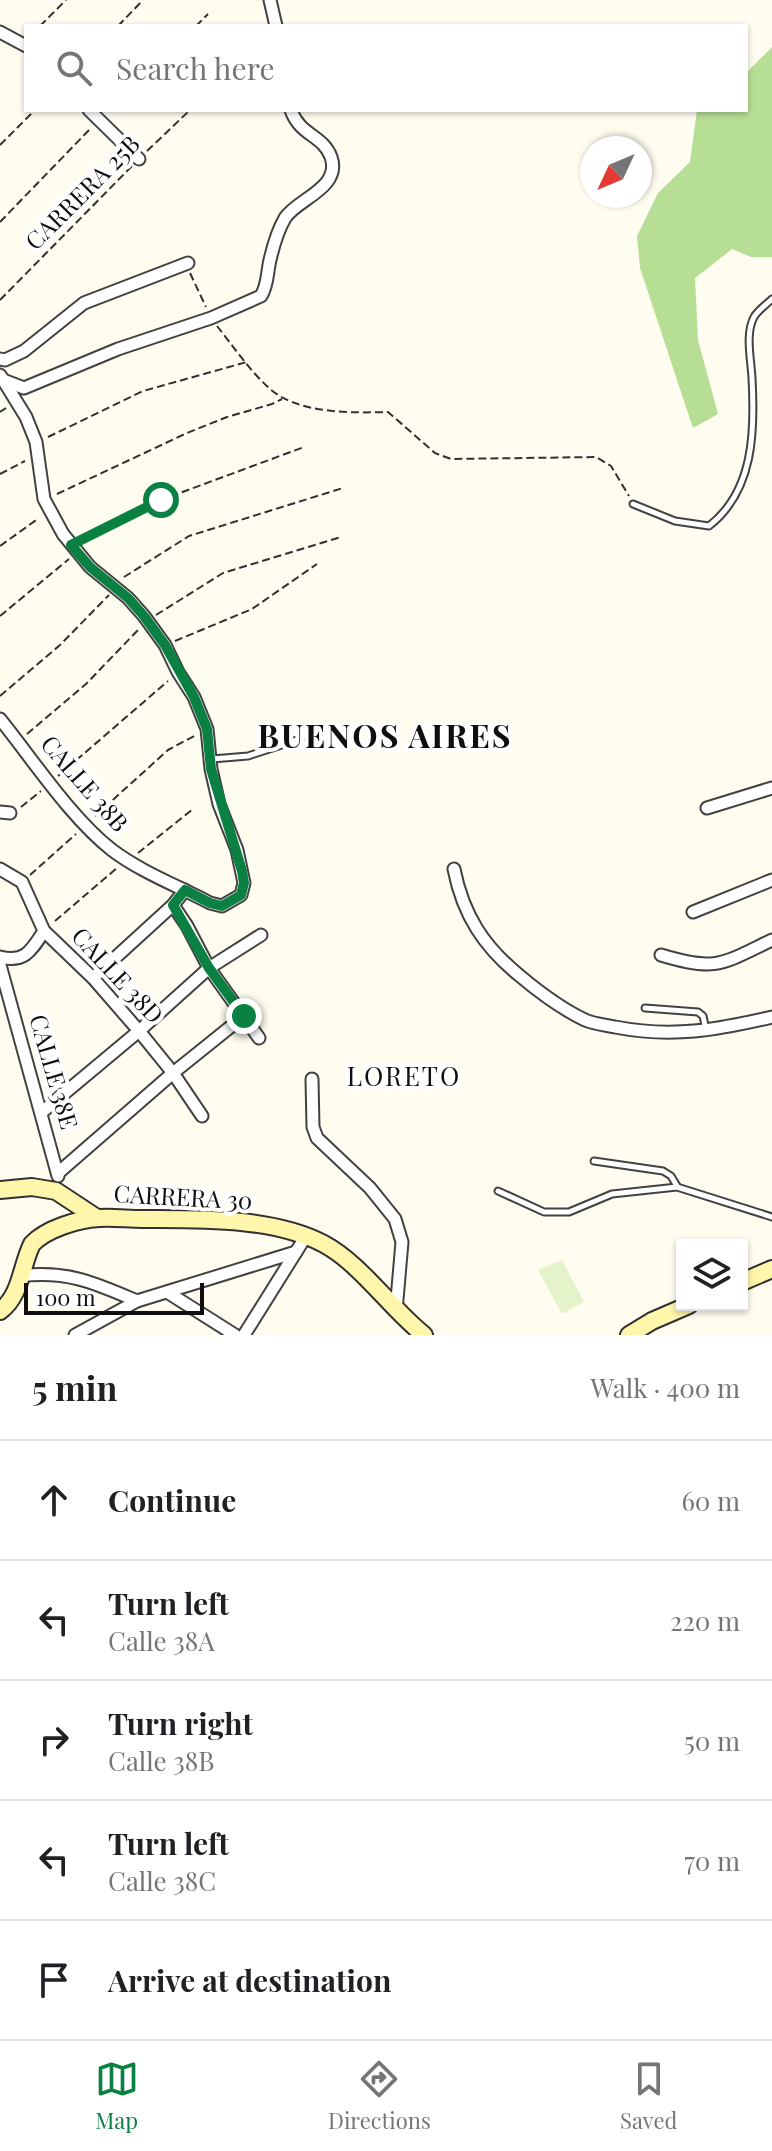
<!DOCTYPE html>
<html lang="en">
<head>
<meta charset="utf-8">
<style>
  :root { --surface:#fff; --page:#f2f2f2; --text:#202124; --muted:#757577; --line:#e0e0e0; --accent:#0b8043 }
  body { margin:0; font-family:"Playfair Display",serif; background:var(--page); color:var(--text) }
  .controls { position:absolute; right:24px; bottom:24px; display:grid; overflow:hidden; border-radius:0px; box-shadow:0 2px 6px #0004 }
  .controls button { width:72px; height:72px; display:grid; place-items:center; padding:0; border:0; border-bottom:2px solid var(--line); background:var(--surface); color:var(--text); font:40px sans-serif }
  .compass { position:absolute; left:580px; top:136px; width:72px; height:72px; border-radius:50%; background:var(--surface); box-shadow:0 2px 6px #0004; rotate:226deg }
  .scale { position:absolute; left:24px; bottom:20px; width:180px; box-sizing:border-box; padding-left:8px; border:4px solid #0f0f0f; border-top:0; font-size:22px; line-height:28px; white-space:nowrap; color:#0f0f0f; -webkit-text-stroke:6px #fff; paint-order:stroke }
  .stop { position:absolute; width:24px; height:24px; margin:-18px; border:6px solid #0b8043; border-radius:50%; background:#fff }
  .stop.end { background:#0b8043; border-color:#fff; box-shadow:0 2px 8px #0008 }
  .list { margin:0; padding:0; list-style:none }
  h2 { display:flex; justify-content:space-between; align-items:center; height:104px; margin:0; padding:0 32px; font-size:34px }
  h2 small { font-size:26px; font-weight:400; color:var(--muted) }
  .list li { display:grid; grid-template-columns:52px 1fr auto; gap:24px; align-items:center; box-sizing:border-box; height:120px; padding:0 32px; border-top:2px solid var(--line) }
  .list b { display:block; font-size:30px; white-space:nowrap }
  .list p { margin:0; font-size:26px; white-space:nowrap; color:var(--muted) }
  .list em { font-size:26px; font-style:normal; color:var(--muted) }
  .icon { flex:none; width:44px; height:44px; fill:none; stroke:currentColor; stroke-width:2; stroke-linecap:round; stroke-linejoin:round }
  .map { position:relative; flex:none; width:772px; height:1335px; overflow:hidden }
  .search { position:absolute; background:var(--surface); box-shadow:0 2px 6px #0004; left:24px; right:24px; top:24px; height:88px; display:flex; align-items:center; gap:20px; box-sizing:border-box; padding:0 28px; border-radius:0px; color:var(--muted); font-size:30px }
  .sheet { height:704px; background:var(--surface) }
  nav { display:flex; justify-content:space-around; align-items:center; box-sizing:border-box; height:112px; border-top:2px solid var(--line); background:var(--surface); font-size:22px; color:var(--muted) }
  nav a { display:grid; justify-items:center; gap:4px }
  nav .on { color:var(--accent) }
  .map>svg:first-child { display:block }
</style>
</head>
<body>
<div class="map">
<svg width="772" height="1335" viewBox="0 0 772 1335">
  <rect width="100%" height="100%" fill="#fffcf0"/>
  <polygon fill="#b6de95" points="772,47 772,257 751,257 732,249 695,278 698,340 718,414 693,428 640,268 637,236 658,193 690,162 697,110 746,110 746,73"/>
  <polygon fill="#e4f3c9" points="562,1260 584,1302 562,1314 538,1270"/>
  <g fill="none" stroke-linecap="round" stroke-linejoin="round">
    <g stroke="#424242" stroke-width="9">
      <g id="lane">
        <path d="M633 504 675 521 709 526C754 491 755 431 752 378 751 359 745 334 754 317 758 310 767 304 772 299"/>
        <polyline points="212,759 248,756 300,739"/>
        <polyline points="645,1008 698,1012 703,1016 706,1030"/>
        <polyline points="594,1161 663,1171 671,1176 677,1186"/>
        <polyline points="498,1191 544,1212 569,1212 612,1194 677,1187 772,1217"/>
      </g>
    </g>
    <g stroke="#424242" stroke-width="15">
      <g id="street">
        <polyline points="270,0 276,26"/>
        <polyline points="0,32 26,46"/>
        <polyline points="89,110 139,159"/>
        <polyline points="0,359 5,360 24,351 84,303 188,263"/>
        <path d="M0 375 26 417 36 442 44 499 63 534 90 567 128 598 144 616 165 645 178 672 194 697 207 729 211 769 219 804 237 850 244 883 241 895 222 906 210 903C178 886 141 872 112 850 71 818 33 760 0 719"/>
        <path d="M3 380 24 388 118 349 211 318 261 296C268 285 267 272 270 260 273 247 278 230 285 218 297 199 342 188 331 157 323 135 300 136 291 110"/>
        <polyline points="707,808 772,788"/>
        <polyline points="0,812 10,813"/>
        <polyline points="0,869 22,882 44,931 93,978 139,1031 173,1073 202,1116"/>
        <path d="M454 869C463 915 484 947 520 976 539 992 562 1009 585 1020 594 1024 606 1025 615 1027 673 1038 716 1030 772 1017"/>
        <polyline points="173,905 187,926 209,968 259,1038"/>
        <polyline points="693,912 772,880"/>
        <path d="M661 955C716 972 722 964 772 940"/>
        <path d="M0 957C25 963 31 951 44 931"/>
        <polyline points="0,965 58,1176"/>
        <polyline points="93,978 173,905 185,890"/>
        <polyline points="312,1079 313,1127 317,1138 370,1188 395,1219 402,1242 396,1311"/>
        <polyline points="42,1112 139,1031 209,968 261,935"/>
        <polyline points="58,1173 173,1073 244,1016"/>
        <path d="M20 1276C67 1270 95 1283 137 1301"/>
        <polyline points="167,1292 235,1335"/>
        <polyline points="75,1335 137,1301 296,1252"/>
        <polyline points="244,1335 306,1236"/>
      </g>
    </g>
    <g stroke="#313131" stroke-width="20">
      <g id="secondary">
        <polyline points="0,1190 32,1187 56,1191 97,1218"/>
        <polyline points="742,1282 772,1269"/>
        <path d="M0 1311C21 1296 21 1266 32 1244 46 1229 78 1219 99 1218 113 1217 128 1219 142 1219 199 1219 273 1217 324 1244 361 1264 390 1308 424 1335"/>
        <polyline points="629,1335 652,1321 689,1305"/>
      </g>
    </g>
    <g stroke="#313131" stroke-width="2" stroke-dasharray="8 4" stroke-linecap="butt">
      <polyline points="40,26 66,0"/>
      <polyline points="118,26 143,0"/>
      <polyline points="196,26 208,14"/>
      <polyline points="0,145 35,110"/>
      <polyline points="147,151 190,110"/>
      <polyline points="0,222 91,128"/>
      <polyline points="190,273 206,307"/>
      <polyline points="0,300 132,166"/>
      <path d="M217 326C233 346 250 371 269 388 297 414 352 413 388 412L435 453 451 459 596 457 611 466 629 496"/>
      <polyline points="0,412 6,408"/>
      <polyline points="48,437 143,391 247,362"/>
      <polyline points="0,474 25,461"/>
      <polyline points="57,494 187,433 227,417 272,404 282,399"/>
      <polyline points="84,538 161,500 304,447"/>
      <polyline points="0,546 39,518"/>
      <polyline points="124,577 189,536 343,488"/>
      <polyline points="156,615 223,573 341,537"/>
      <polyline points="0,616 69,559"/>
      <polyline points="175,641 252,609 317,564"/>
      <polyline points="0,696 60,645 109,595"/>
      <polyline points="27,734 86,684 139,629"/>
      <polyline points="58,776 168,681"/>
      <polyline points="21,807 41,791"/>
      <polyline points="95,816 168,750 196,735"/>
      <polyline points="138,853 193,809"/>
      <polyline points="30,875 76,834"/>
      <polyline points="55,921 117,868"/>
    </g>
    <use href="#lane" stroke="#fff" stroke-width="5"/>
    <use href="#street" stroke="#fff" stroke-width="11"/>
    <use href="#secondary" stroke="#fff6ab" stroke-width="16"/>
  </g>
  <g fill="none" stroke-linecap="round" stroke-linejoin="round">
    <polyline stroke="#0b8043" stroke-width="10" points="161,500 71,545 90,567 128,598 144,616 165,645 194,697 207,729 211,769 242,871 244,883 241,895 222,906 210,903 185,890 173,905 209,968 244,1016"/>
  </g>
  <g text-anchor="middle" stroke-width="8" stroke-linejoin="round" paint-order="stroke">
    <g font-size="24" fill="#0f0f0f" stroke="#fff">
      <text transform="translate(83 193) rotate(-45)" y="8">CARRERA 25B</text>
      <text transform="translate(84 784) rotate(49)" y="8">CALLE 38B</text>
      <text transform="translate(117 976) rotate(47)" y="8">CALLE 38D</text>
      <text transform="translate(53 1072) rotate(74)" y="8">CALLE 38E</text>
      <text transform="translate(183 1198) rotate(3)" y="8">CARRERA 30</text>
    </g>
    <g font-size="26" letter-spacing="2" fill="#0f0f0f" stroke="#fff">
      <text x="404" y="1086">LORETO</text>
    </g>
    <g font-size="32" font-weight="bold" letter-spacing="2" fill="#0f0f0f" stroke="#fff">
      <text x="385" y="748">BUENOS AIRES</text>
    </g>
  </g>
</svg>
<div class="controls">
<button><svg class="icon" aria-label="layers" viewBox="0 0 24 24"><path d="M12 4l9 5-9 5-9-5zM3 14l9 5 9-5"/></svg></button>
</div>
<svg class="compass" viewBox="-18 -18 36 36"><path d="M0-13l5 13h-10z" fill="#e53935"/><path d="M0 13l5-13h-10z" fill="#757577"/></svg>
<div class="scale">100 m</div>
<div class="stop" style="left:161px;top:500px"></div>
<div class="stop end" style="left:244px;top:1016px"></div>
<div class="search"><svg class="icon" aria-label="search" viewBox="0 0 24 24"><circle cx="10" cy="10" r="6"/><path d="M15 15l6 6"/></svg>Search here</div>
</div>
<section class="sheet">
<h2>5 min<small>Walk · 400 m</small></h2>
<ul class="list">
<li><svg class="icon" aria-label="ahead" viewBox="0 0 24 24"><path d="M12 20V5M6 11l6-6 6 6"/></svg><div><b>Continue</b></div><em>60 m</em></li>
<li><svg class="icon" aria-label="left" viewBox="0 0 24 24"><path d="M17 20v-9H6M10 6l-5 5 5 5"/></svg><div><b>Turn left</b><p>Calle 38A</p></div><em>220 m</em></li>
<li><svg class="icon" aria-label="right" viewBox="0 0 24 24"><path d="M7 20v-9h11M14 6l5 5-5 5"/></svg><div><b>Turn right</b><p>Calle 38B</p></div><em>50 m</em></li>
<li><svg class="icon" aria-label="left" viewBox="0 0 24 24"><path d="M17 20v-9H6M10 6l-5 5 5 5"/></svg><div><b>Turn left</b><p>Calle 38C</p></div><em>70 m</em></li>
<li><svg class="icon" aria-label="arrive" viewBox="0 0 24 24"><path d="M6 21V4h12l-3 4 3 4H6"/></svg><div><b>Arrive at destination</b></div></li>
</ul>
</section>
<nav>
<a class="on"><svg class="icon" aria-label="map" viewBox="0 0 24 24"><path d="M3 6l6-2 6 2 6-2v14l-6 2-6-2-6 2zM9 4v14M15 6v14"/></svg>Map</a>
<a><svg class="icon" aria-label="directions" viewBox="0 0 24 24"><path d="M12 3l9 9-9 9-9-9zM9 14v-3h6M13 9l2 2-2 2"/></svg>Directions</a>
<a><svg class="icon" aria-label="saved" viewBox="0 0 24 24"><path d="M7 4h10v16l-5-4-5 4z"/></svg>Saved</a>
</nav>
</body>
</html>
